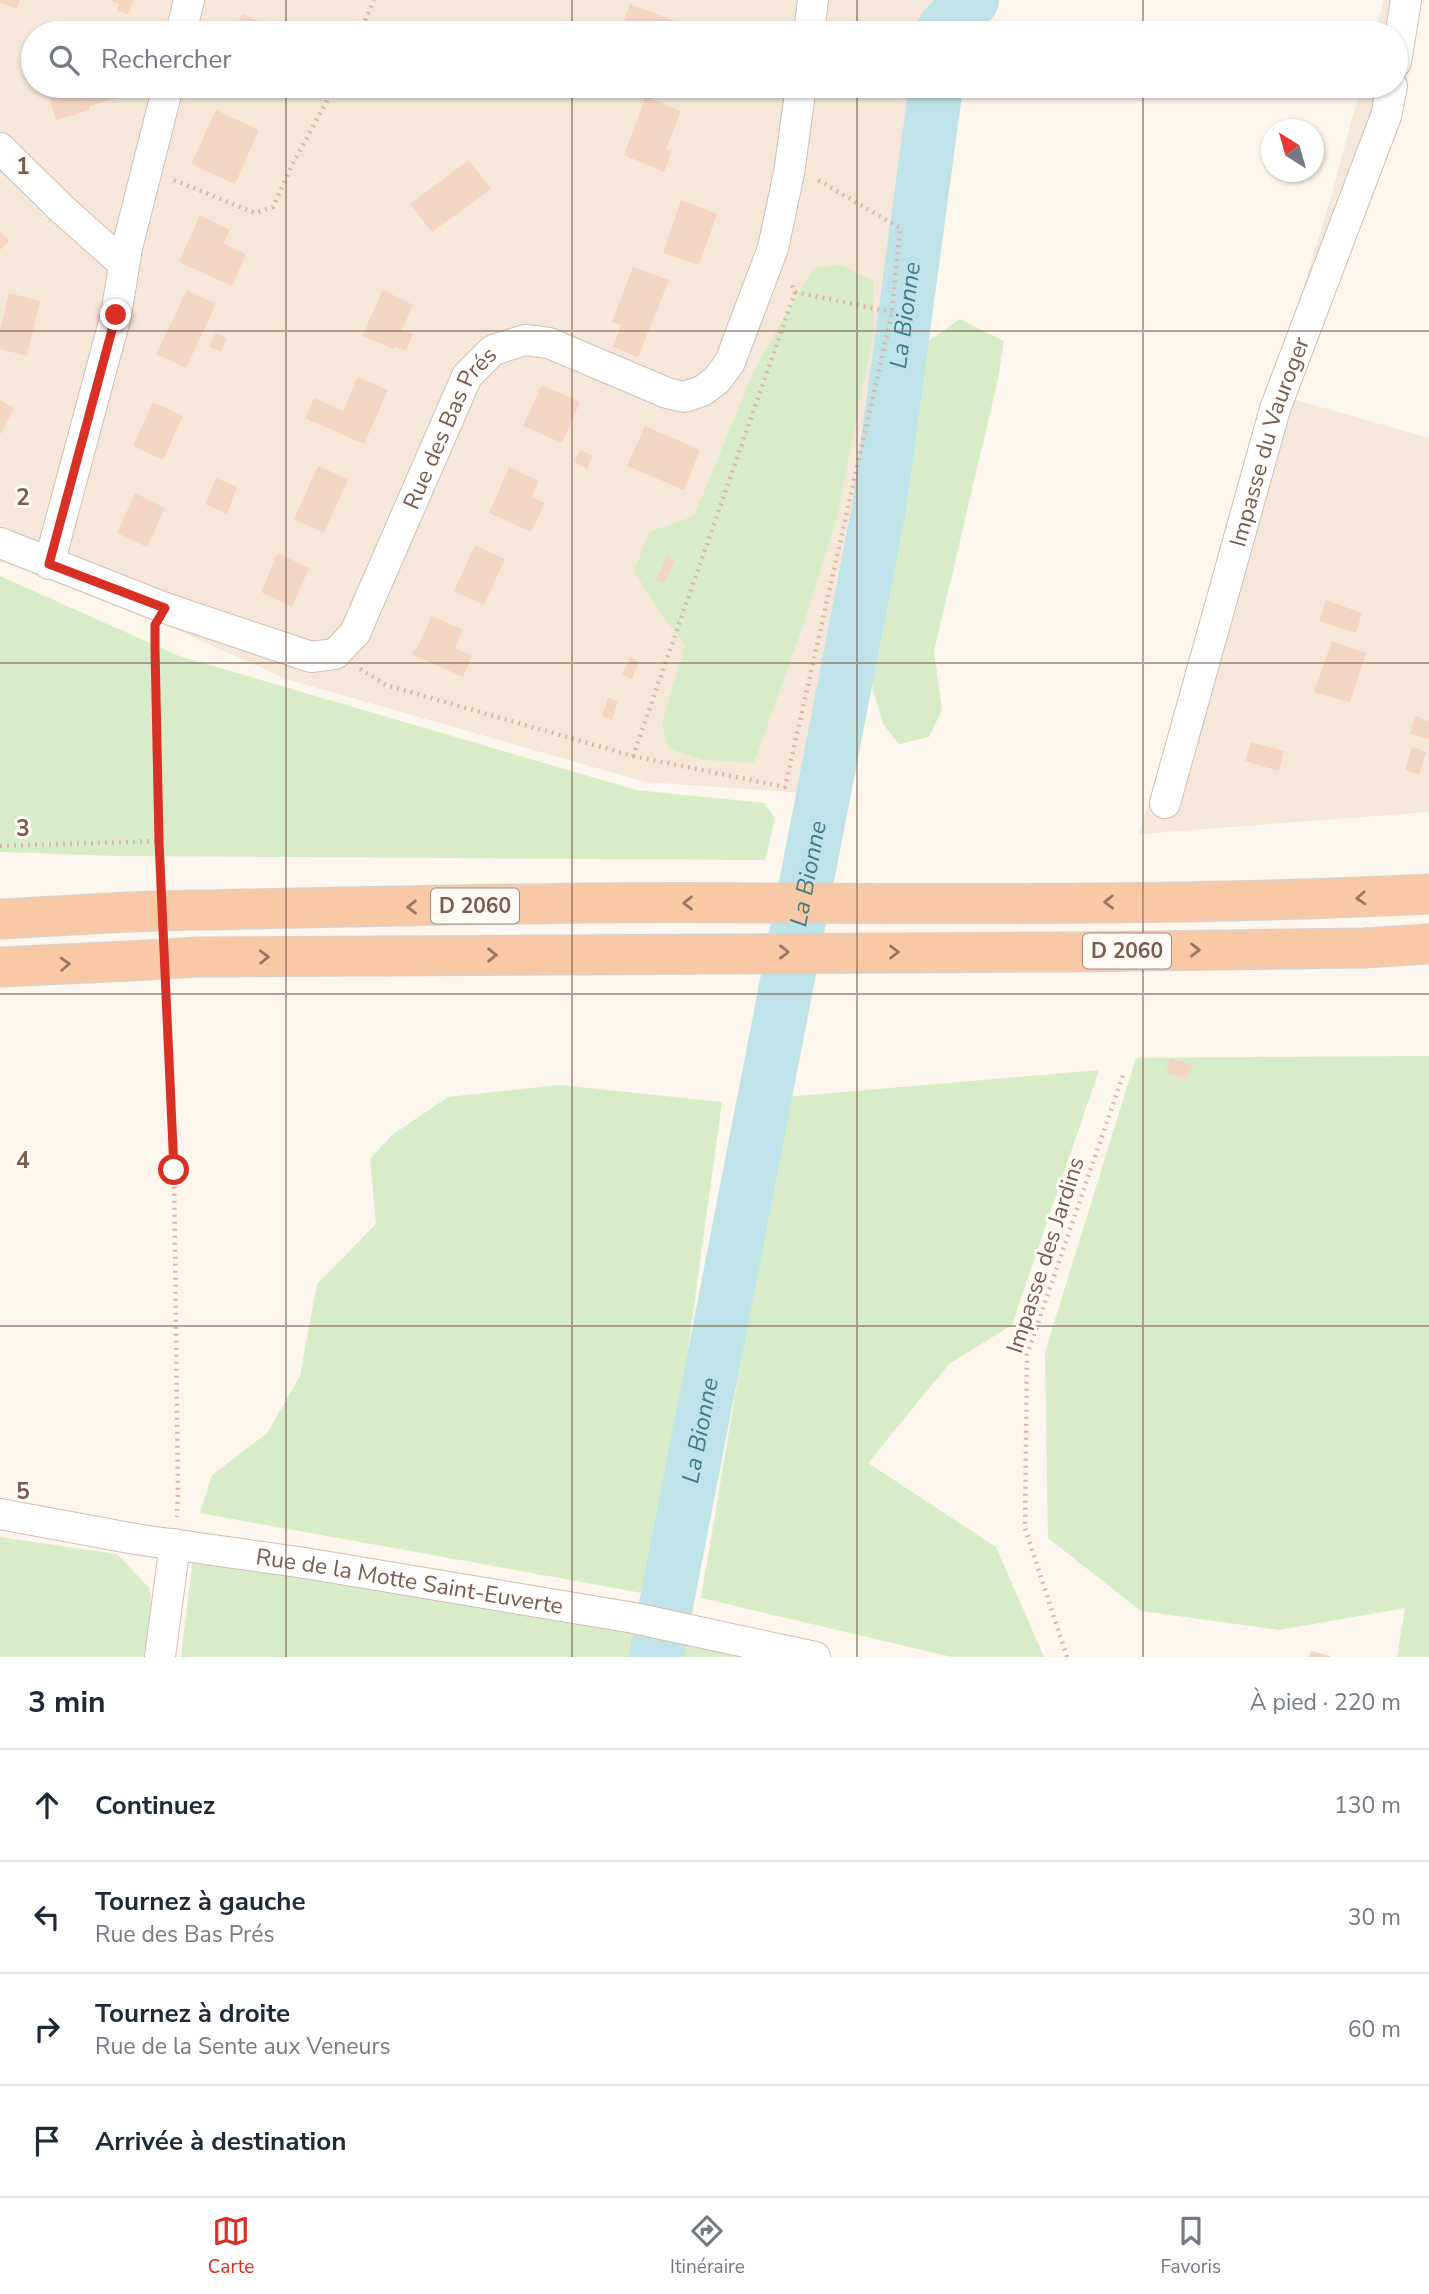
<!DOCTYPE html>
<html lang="fr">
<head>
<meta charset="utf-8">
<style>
  :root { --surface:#fff; --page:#f2f2f3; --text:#1f2937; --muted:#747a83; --line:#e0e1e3; --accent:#d93025 }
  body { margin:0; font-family:"Nunito Sans",sans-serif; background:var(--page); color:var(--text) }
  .compass { position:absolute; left:1261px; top:119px; width:63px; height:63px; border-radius:50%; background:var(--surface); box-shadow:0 2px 5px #0004; rotate:323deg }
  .stop { position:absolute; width:21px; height:21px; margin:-16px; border:5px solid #d93025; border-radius:50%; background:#fff }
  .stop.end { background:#d93025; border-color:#fff; box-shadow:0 2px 7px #0008 }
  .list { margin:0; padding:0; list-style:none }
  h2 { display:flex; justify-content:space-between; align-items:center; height:91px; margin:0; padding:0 28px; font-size:30px }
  h2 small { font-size:23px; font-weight:400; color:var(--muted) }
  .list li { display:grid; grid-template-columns:46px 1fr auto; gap:21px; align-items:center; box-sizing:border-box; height:112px; padding:0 28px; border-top:2px solid var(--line) }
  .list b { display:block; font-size:26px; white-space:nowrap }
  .list p { margin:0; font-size:23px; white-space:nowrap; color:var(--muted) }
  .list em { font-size:23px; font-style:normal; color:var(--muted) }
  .icon { flex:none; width:38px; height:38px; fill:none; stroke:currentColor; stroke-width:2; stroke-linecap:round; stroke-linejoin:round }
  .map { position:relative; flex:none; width:1429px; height:1657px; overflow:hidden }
  .search { position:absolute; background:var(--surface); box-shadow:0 2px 5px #0004; left:21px; right:21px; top:21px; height:77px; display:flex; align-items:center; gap:18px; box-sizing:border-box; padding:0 24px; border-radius:38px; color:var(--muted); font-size:26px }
  .sheet { height:539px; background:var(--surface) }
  nav { display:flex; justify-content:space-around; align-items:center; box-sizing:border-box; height:98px; border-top:2px solid var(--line); background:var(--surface); font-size:19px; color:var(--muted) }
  nav a { display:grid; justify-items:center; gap:4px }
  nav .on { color:var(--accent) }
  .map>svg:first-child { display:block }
</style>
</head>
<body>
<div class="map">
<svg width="1429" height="1657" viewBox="0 0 1429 1657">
  <rect width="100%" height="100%" fill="#fdf6ec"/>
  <g fill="#f5e8da">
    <polygon points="0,0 954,0 948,33 33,33 33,86 939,86 858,543 806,793 645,782 286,679 0,550"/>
    <polygon points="1384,0 1416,0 1396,33 1375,33"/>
    <polygon points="1361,86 1391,86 1296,400 1429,438 1429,812 1139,834 1330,200"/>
  </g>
  <g fill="#d8ecc9">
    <polygon points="840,265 873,280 874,330 837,517 803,626 754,763 704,760 668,748 662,723 685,645 662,615 634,571 649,532 694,516 756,366 813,268"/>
    <polygon points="960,319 1004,341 998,379 934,651 942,710 929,737 899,744 883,724 869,675 927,342"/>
    <polygon points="0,576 179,656 636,790 764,803 775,818 765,860 121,856 0,852"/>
    <polygon points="1429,1056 1429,1657 1397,1657 1405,1608 1279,1630 1141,1611 1048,1538 1045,1352 1136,1058"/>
    <polygon points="1099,1070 1012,1325 949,1364 868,1463 996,1547 1044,1657 952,1657 701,1598 785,1097"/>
    <polygon points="560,1085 722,1102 685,1371 642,1593 200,1513 212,1475 267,1433 300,1376 317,1284 376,1224 370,1159 392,1135 448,1097"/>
    <polygon points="0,1537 117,1554 150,1589 152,1657 0,1657"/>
    <polygon points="193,1558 643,1631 636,1657 181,1657"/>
    <polygon points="671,1638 798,1657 664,1657"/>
  </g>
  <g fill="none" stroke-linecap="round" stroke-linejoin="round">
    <g stroke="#bfe3e8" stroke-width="54">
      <polyline points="944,29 972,0"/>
      <path id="s1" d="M656 1657 879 508 936 86"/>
    </g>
  </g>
  <g fill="#f3d5c3">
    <polygon points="0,0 20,0 17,9 0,3"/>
    <polygon points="109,0 134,0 128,14 117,11 119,4"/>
    <polygon points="630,4 680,23 676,33 619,33"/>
    <polygon points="242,14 271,27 268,33 233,33"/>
    <polygon points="46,86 118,86 121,97 89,106 90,110 56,120"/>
    <polygon points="567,86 591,86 588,94"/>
    <polygon points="646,96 681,111 666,149 672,151 664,172 624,155"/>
    <polygon points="216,110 259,130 235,184 191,164"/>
    <polygon points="469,160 491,189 432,232 410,204"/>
    <polygon points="681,200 717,214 699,265 663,253"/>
    <polygon points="200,215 230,230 223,244 246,254 232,286 179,262"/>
    <polygon points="0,231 9,241 0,250"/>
    <polygon points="633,267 669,280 638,357 613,347 621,325 612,322"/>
    <polygon points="187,290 216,304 186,368 156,354"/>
    <polygon points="383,290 413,305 402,330 413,334 406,351 395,346 394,349 362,336"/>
    <polygon points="9,293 40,301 27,356 0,349 0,329"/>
    <polygon points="216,333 227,339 221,352 209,346"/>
    <polygon points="358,377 388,390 364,444 305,418 314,398 343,411"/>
    <polygon points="542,385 580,402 562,443 523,426"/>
    <polygon points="0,400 14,408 0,435"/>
    <polygon points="153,402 183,416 163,460 133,446"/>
    <polygon points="645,426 700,450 684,490 627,466"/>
    <polygon points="580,450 593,456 587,469 574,462"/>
    <polygon points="318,466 348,479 324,533 294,519"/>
    <polygon points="509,467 539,481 532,497 545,503 531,532 489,513"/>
    <polygon points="216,478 237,487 227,514 205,504"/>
    <polygon points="135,493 165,508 147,547 117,533"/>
    <polygon points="475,545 505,559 484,605 454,591"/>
    <polygon points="278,553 309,568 292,607 261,592"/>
    <polygon points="667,556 675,560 664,584 656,580"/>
    <polygon points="1326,600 1362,613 1356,633 1319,621"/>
    <polygon points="432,616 463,630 455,648 472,656 463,677 411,654 414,649 416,650"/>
    <polygon points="1332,641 1366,653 1350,702 1314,692"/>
    <polygon points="630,657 639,662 632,679 622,675"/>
    <polygon points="608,698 618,701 612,720 602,717"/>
    <polygon points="1415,716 1429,721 1429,739 1410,734"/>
    <polygon points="1251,742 1284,751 1279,771 1245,761"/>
    <polygon points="1412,747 1426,752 1419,775 1405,770"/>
    <polygon points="1170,1058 1193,1065 1187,1079 1166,1073"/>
    <polygon points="1311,1651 1330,1656 1330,1657 1309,1657"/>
  </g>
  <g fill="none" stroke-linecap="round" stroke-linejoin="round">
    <g stroke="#d1beb0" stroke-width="32">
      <g id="minor">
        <polyline points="181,33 189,0"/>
        <polyline points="809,33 813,0"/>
        <polyline points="1396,62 1406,0"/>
        <polyline points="0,148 63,210 124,264"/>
        <path id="s2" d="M0 543 165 608 311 657 335 654 355 633 467 376 493 350 525 340 549 343 667 393 684 397 702 391 717 380 730 362 773 248 789 173 801 86"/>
        <polyline points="49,564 116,315 127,248 168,86"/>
        <path id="s3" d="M1165 803 1275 409 1386 116 1392 86"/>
        <path id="s4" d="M0 1514 135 1539 305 1563 634 1618 815 1657"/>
        <polyline points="160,1657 175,1544"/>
      </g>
    </g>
    <g stroke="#dad1cd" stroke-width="41">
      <g id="trunk">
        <path d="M193 910C382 907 570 901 758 903 982 904 1206 905 1429 894"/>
        <polyline points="0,919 128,912"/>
        <polyline points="196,957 1071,952 1364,948 1429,944"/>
        <polyline points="0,967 129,961"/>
      </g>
    </g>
    <g stroke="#d9b8a5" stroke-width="4.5" stroke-dasharray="2 5" stroke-linecap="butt">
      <polyline points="359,33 374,0"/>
      <polyline points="174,180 255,213 273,207 292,165 335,86"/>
      <polyline points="795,292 892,312"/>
      <polyline points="155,634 161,877"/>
      <polyline points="360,669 386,685 633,756 795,292 791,283"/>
      <polyline points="633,756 785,787 892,312 900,228 818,180"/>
      <polyline points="0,846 159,841"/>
      <polyline points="166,991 174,1170 178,1493 177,1517"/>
      <polyline points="1067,1657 1025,1528 1027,1355 1124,1072"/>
    </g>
    <use href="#minor" stroke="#fff" stroke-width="30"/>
    <use href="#trunk" stroke="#f9c8a4" stroke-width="38"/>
    <g stroke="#dad1cd" stroke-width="41" stroke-linecap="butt">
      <g id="trunk-bridge">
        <polyline points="128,912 193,910"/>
        <polyline points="129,961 196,957"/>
      </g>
    </g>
    <use href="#trunk-bridge" stroke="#f9c8a4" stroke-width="38"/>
  </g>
  <defs><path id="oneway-chevron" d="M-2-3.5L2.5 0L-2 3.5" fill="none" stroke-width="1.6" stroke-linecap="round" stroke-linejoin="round" transform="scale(1.75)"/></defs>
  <g stroke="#9a7763">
    <use href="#oneway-chevron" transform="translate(1361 898) rotate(177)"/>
    <use href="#oneway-chevron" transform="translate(1109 902) rotate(179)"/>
    <use href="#oneway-chevron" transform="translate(688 903) rotate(179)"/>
    <use href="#oneway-chevron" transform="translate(412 907) rotate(179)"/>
    <use href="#oneway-chevron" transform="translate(1195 950) rotate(-1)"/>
    <use href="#oneway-chevron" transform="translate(784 952)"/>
    <use href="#oneway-chevron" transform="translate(894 952)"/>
    <use href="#oneway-chevron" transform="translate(492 955) rotate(-1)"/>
    <use href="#oneway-chevron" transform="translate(264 957) rotate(-1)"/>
    <use href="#oneway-chevron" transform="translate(65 964) rotate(-3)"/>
  </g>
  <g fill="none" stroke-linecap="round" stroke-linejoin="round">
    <polyline stroke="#d93025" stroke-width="9" points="116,315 49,564 165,608 155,625 155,648 159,841 174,1170"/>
  </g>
  <path fill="none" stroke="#7a5c4d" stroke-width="2" stroke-opacity="0.55" d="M286 0V33M572 0V33M857 0V33M1143 0V33M286 86V1657M572 86V1657M857 86V1657M1143 86V1657M0 331H1429M0 663H1429M0 994H1429M0 1326H1429"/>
  <g text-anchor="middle" stroke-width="6" stroke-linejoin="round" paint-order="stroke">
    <g fill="#fffaf3" stroke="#a28b7f" stroke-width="2">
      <rect x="431" y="888.5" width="88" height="35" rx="5"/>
      <rect x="1083" y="933.5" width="88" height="35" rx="5"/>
    </g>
    <g font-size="21" font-weight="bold" fill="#7a5c4d">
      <text x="475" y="913">D 2060</text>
      <text x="1127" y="958">D 2060</text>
    </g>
    <g font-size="23" fill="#7a5c4d" stroke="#fffaf3">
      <text dy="8" stroke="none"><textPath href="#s2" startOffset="611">Rue des Bas Prés</textPath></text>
      <text dy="8" stroke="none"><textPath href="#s3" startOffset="376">Impasse du Vauroger</textPath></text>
      <text transform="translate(1045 1255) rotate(-72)" y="8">Impasse des Jardins</text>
      <text dy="8" stroke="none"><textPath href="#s4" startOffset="415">Rue de la Motte Saint-Euverte</textPath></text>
    </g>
    <g font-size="24" font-style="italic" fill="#437c86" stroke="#fffaf3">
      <text dy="8" stroke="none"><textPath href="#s1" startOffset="1365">La Bionne</textPath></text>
      <text dy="8" stroke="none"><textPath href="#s1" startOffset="798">La Bionne</textPath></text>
      <text dy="8" stroke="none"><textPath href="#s1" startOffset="231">La Bionne</textPath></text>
    </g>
  </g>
  <g font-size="23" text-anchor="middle" font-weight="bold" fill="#7a5c4d" stroke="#fffaf3" stroke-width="6" stroke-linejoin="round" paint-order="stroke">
    <text x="23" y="174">1</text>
    <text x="23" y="505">2</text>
    <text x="23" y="836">3</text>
    <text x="23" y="1168">4</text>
    <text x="23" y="1499">5</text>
  </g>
</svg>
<svg class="compass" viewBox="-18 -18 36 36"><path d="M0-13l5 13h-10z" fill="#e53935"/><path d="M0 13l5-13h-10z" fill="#747a83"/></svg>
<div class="stop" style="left:174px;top:1170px"></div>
<div class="stop end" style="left:116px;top:315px"></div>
<div class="search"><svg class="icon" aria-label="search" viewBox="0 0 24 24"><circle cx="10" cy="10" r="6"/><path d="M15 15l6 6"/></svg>Rechercher</div>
</div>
<section class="sheet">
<h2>3 min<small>À pied · 220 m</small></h2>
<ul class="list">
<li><svg class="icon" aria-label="ahead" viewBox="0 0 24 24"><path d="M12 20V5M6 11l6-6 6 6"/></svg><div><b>Continuez</b></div><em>130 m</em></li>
<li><svg class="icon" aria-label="left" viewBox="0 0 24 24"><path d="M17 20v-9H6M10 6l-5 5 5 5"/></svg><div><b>Tournez à gauche</b><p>Rue des Bas Prés</p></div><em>30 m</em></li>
<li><svg class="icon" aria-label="right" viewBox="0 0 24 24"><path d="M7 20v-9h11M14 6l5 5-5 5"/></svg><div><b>Tournez à droite</b><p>Rue de la Sente aux Veneurs</p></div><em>60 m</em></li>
<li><svg class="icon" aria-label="arrive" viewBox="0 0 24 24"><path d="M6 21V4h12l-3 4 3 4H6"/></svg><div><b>Arrivée à destination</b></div></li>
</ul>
</section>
<nav>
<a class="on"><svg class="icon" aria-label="map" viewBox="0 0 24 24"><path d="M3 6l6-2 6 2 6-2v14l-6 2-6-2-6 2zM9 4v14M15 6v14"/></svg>Carte</a>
<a><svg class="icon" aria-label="directions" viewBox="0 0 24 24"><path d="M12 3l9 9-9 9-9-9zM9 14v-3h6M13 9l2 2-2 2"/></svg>Itinéraire</a>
<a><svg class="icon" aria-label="saved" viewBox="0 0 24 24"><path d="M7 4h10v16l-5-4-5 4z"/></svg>Favoris</a>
</nav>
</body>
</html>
